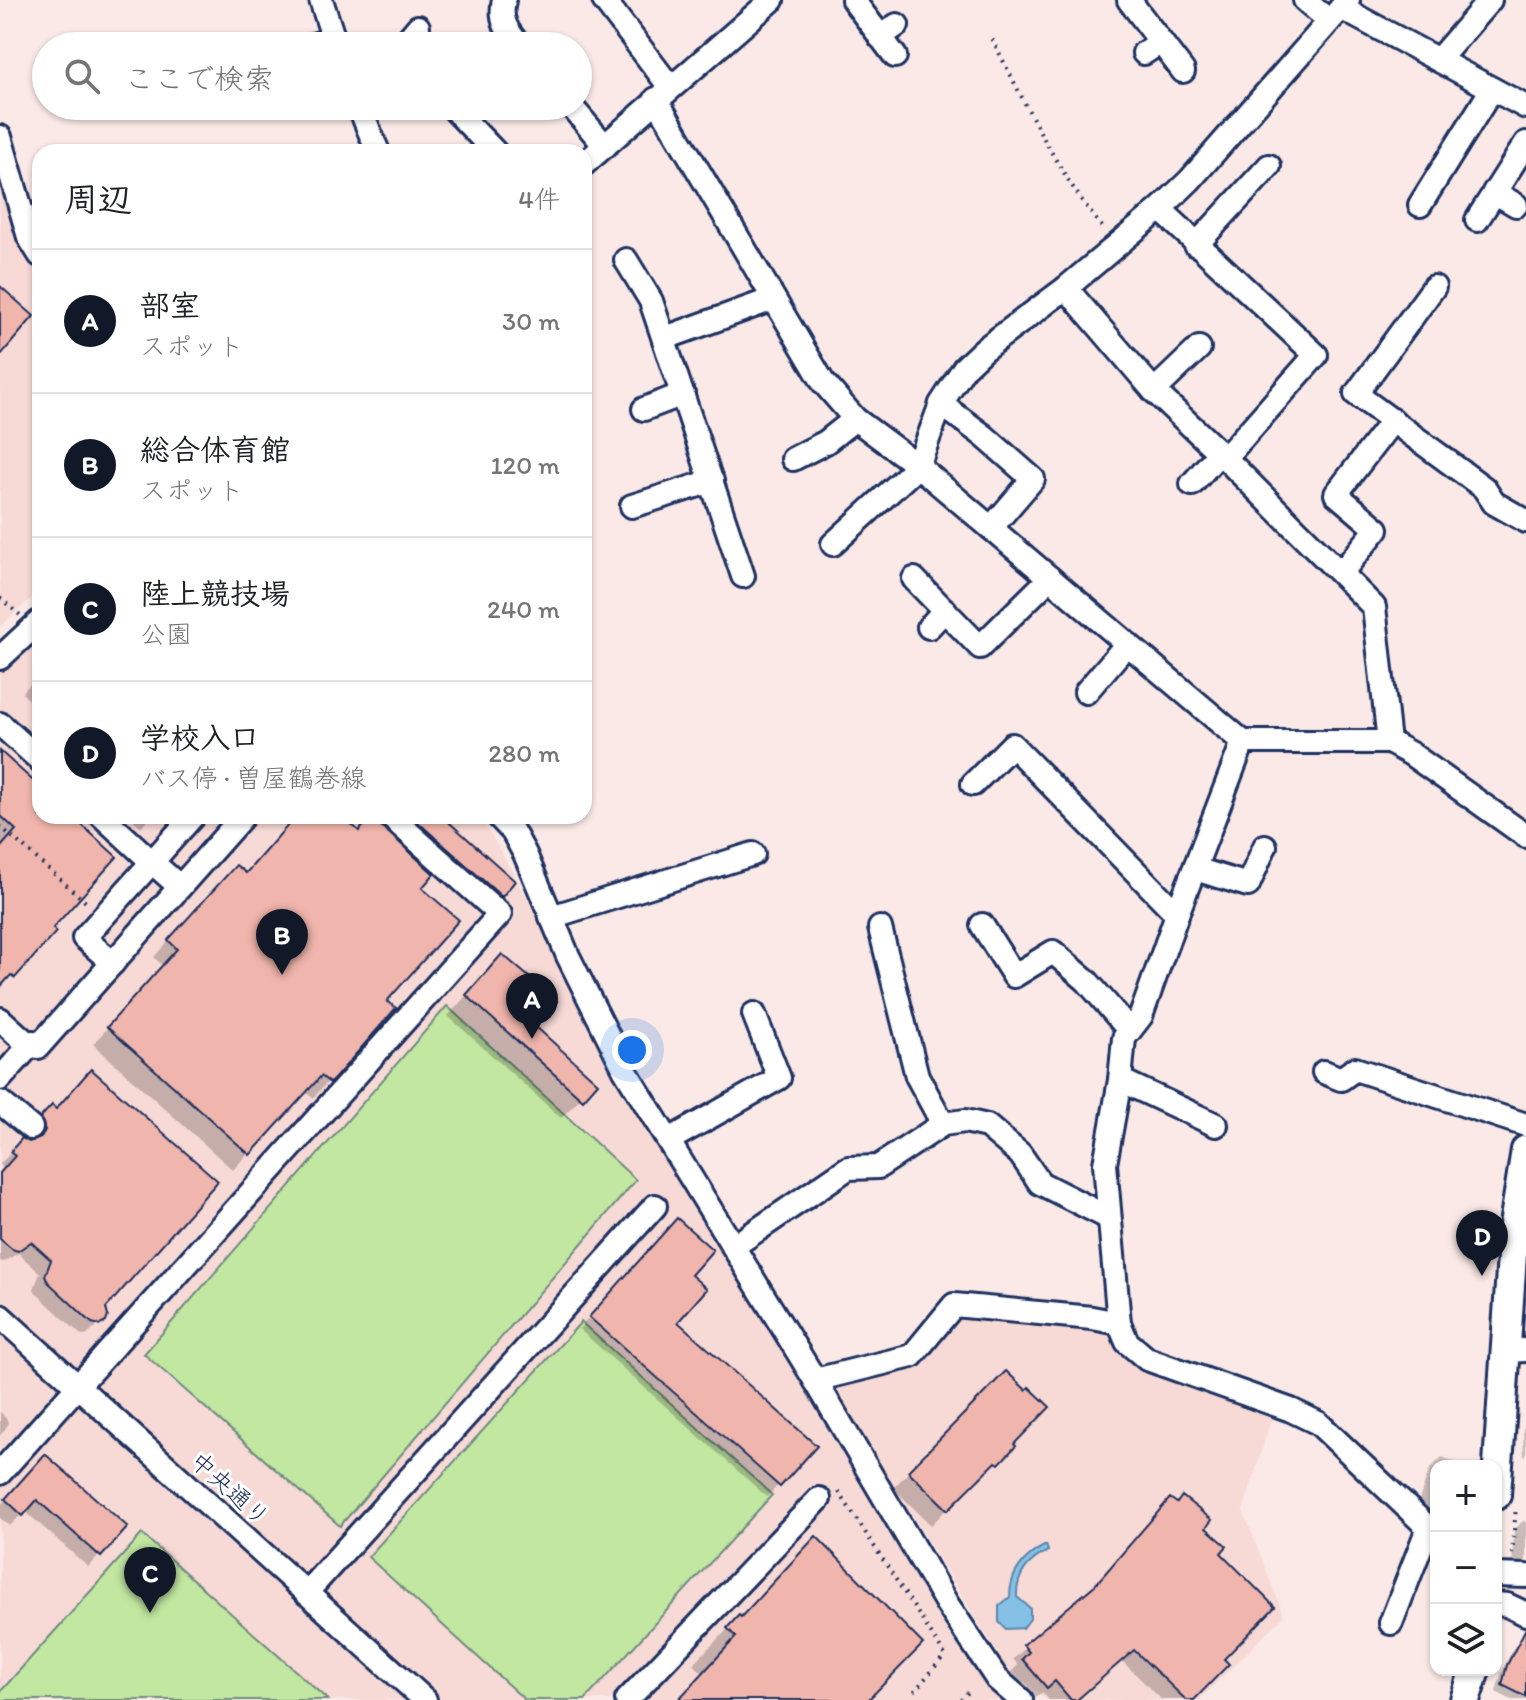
<!DOCTYPE html>
<html lang="ja">
<head>
<meta charset="utf-8">
<style>
  :root { --surface:#fff; --page:#f6f6f6; --text:#202124; --muted:#757577; --line:#e0e0e0; --accent:#111827 }
  body { margin:0; font-family:Itim,"Klee One",sans-serif; background:var(--page); color:var(--text) }
  .controls { position:absolute; right:24px; bottom:24px; display:grid; overflow:hidden; border-radius:16px; box-shadow:0 2px 6px #0004 }
  .controls button { width:72px; height:72px; display:grid; place-items:center; padding:0; border:0; border-bottom:2px solid var(--line); background:var(--surface); color:var(--text); font:40px sans-serif }
  .you { position:absolute; left:632px; top:1050px; width:28px; height:28px; margin:-20px; border:6px solid #fff; border-radius:50%; background:#1a73e8; box-shadow:0 0 0 12px #1a73e833 }
  .badge { display:grid; place-items:center; width:52px; height:52px; border-radius:50%; background:var(--accent); color:#fff; font-size:26px; font-weight:700 }
  .pin { position:absolute; translate:-50% -66px; filter:drop-shadow(0 2px 4px #0008) }
  .pin::after { content:''; position:absolute; top:42px; width:28px; height:24px; background:inherit; clip-path:polygon(0 0,100% 0,50% 100%) }
  .list { margin:0; padding:0; list-style:none }
  h2 { display:flex; justify-content:space-between; align-items:center; height:104px; margin:0; padding:0 32px; font-size:34px }
  h2 small { font-size:26px; font-weight:400; color:var(--muted) }
  .list li { display:grid; grid-template-columns:52px 1fr auto; gap:24px; align-items:center; box-sizing:border-box; height:144px; padding:0 32px; border-top:2px solid var(--line) }
  .list b { display:block; font-size:30px; white-space:nowrap }
  .list p { margin:0; font-size:26px; white-space:nowrap; color:var(--muted) }
  .list em { font-size:26px; font-style:normal; color:var(--muted) }
  .icon { flex:none; width:44px; height:44px; fill:none; stroke:currentColor; stroke-width:2; stroke-linecap:round; stroke-linejoin:round }
  .map { position:relative; flex:none; width:1526px; height:1700px; overflow:hidden }
  .search { position:absolute; background:var(--surface); box-shadow:0 2px 6px #0004; left:32px; top:32px; width:560px; height:88px; display:flex; align-items:center; gap:20px; box-sizing:border-box; padding:0 28px; border-radius:44px; color:var(--muted); font-size:30px }
  .panel { position:absolute; background:var(--surface); box-shadow:0 2px 6px #0004; left:32px; top:144px; width:560px; height:680px; border-radius:24px }
  .map>svg:first-child { display:block }
</style>
</head>
<body>
<div class="map">
<svg width="1526" height="1700" viewBox="0 0 1526 1700">
  <rect width="100%" height="100%" fill="#fae9e6"/>
  <filter id="ink" filterUnits="userSpaceOnUse"><feTurbulence type="fractalNoise" baseFrequency=".0125" numOctaves="2"/><feDisplacementMap in="SourceGraphic" scale="16" xChannelSelector="R" yChannelSelector="G"/><feConvolveMatrix kernelMatrix="1 2 1 2 8 2 1 2 1" color-interpolation-filters="sRGB"/></filter>
  <g filter="url(#ink)">
    <g fill="#f7d9d5">
      <polygon points="0,171 22,244 40,271 40,590 0,627"/>
      <polygon points="40,637 40,816 480,816 530,903 616,1076 806,1384 939,1619 989,1689 1001,1700 0,1700 0,674"/>
      <polygon points="947,1307 1088,1308 1113,1335 1274,1410 1243,1511 1284,1616 1199,1700 1047,1700 1006,1667 828,1380 894,1366"/>
    </g>
    <g fill="#c2e7a1" stroke="#6e8b80" stroke-width="2">
      <polygon points="447,1006 636,1180 340,1526 144,1354"/>
      <polygon points="581,1322 772,1495 585,1700 525,1700 368,1557"/>
      <polygon points="142,1534 328,1700 0,1700 0,1692"/>
    </g>
    <path fill="#84c1e4" stroke="#5a87ae" stroke-width="2" d="M1046 1545 1048 1551C1029 1560 1016 1574 1017 1597L1030 1608V1619L1023 1628 1006 1629 999 1622V1606L1010 1597C1010 1572 1024 1556 1046 1545Z"/>
    <g fill="#0003">
      <polygon points="40,673 40,710 22,693"/>
      <polygon points="0,754 40,790 40,816 69,816 50,928 0,990"/>
      <polygon points="129,816 152,816 141,827"/>
      <polygon points="297,816 339,816 358,833 375,816 374,820 420,888 384,1002 333,1076 313,1098 304,1091 233,1170 93,1044 163,966 154,957 220,883 245,874"/>
      <polygon points="385,816 439,816 500,895 488,907"/>
      <polygon points="502,956 532,1026 595,1083 561,1118 448,1016"/>
      <polygon points="52,1108 104,1308 104,1320 86,1336 80,1334 37,1294 34,1289 40,1273 18,1253 4,1262 0,1261 0,1174 4,1169 0,1164 22,1141 29,1144 34,1142 30,1131"/>
      <polygon points="666,1232 689,1275 675,1322 814,1446 767,1497 579,1329"/>
      <polygon points="1006,1374 997,1462 981,1478 979,1477 931,1525 893,1488"/>
      <polygon points="0,1411 9,1423 0,1436"/>
      <polygon points="1526,1426 1526,1456 1524,1456 1523,1429"/>
      <polygon points="1442,1457 1464,1466 1436,1466 1436,1523 1413,1516 1430,1469"/>
      <polygon points="33,1468 99,1555 88,1567 25,1511 10,1526 0,1518 0,1506"/>
      <polygon points="1523,1521 1526,1522 1526,1572 1512,1570 1514,1530"/>
      <polygon points="1203,1529 1218,1553 1191,1700 1162,1700 1121,1660 1076,1700 1049,1700 1042,1692 1034,1699 1011,1672 1018,1665 1013,1659 1091,1591"/>
      <polygon points="739,1618 865,1700 676,1700 703,1673 693,1664"/>
      <polygon points="1520,1642 1526,1645 1526,1700 1512,1700 1496,1692 1501,1673 1513,1648"/>
    </g>
    <g fill="#f0b5ac" stroke="#1b2f5e" stroke-width="2">
      <polygon points="0,286 34,316 0,356"/>
      <polygon points="0,751 40,787 40,816 72,816 117,857 53,928 56,932 15,978 11,975 0,987 0,848 16,830 0,815"/>
      <polygon points="296,816 342,816 359,831 372,816 376,816 381,826 434,874 422,888 459,920 387,1001 396,1008 335,1078 330,1083 321,1076 250,1155 107,1027 177,949 168,940 236,865 246,873"/>
      <polygon points="411,816 442,816 515,881 502,897"/>
      <polygon points="502,954 557,1001 535,1026 598,1083 583,1100 466,995"/>
      <polygon points="91,1069 218,1181 106,1308 108,1316 106,1322 100,1325 92,1323 48,1282 45,1276 51,1260 31,1242 18,1251 12,1249 0,1239 0,1173 15,1156 10,1152 22,1138 29,1142 41,1138 45,1130 40,1118 52,1105 56,1109"/>
      <polygon points="677,1218 713,1250 691,1275 707,1289 678,1322 817,1446 780,1487 589,1317"/>
      <polygon points="1006,1371 1026,1390 1029,1387 1050,1407 1014,1444 1016,1446 999,1464 996,1462 948,1510 908,1471"/>
      <polygon points="45,1454 128,1527 101,1557 37,1500 23,1516 5,1499"/>
      <polygon points="1182,1496 1212,1520 1206,1528 1227,1546 1221,1553 1275,1607 1224,1659 1229,1664 1194,1700 1186,1700 1134,1650 1077,1700 1071,1700 1055,1681 1047,1688 1022,1659 1029,1652 1023,1645 1096,1584 1170,1498 1177,1503"/>
      <polygon points="816,1536 923,1644 868,1700 678,1700 736,1637 727,1628 739,1615 741,1617"/>
      <polygon points="1526,1628 1526,1697 1502,1685 1507,1665"/>
    </g>
    <g fill="none" stroke-linecap="round" stroke-linejoin="round">
      <g stroke="#1b2f5e" stroke-width="28">
        <g id="minor">
          <polyline points="321,0 336,46"/>
          <path d="M504 0C499 20 507 31 520 46"/>
          <polyline points="604,0 670,87"/>
          <polyline points="853,0 895,56"/>
          <polyline points="1129,0 1183,71"/>
          <polyline points="1305,0 1329,21"/>
          <polyline points="1341,8 1526,107"/>
          <polyline points="880,37 897,25"/>
          <polyline points="310,46 333,39"/>
          <polyline points="402,46 418,27"/>
          <polyline points="1144,53 1161,42"/>
          <polyline points="1439,59 1490,0"/>
          <polyline points="656,99 823,382 855,419 918,466 1243,742 1389,742 1411,754 1526,836"/>
          <polyline points="359,106 378,152"/>
          <polyline points="451,106 495,152"/>
          <polyline points="571,106 605,146"/>
          <polyline points="0,137 29,237 40,255"/>
          <polyline points="584,164 772,0"/>
          <polyline points="1494,192 1516,205"/>
          <polyline points="1420,205 1492,89"/>
          <polyline points="1160,209 1316,355 1225,458"/>
          <polyline points="1477,220 1526,143"/>
          <polyline points="1196,245 1269,166"/>
          <polyline points="626,260 651,301 743,576"/>
          <polyline points="1434,287 1356,394 1484,488 1494,503 1526,521"/>
          <polyline points="1066,288 1154,391 1225,458 1374,607 1389,742"/>
          <polyline points="665,338 773,299"/>
          <polyline points="1154,391 1199,348"/>
          <polyline points="941,404 984,436 1033,479 991,528"/>
          <polyline points="644,409 683,394"/>
          <polyline points="793,459 826,442 855,419"/>
          <polyline points="1192,484 1220,452"/>
          <polyline points="632,506 712,481"/>
          <polyline points="833,544 918,466 941,404 964,368 983,350 1066,288 1160,209 1190,180 1348,0"/>
          <polyline points="1341,573 1377,529 1336,494 1393,420"/>
          <polyline points="914,579 980,647 1050,578"/>
          <polyline points="929,627 945,610"/>
          <polyline points="0,658 40,621"/>
          <polyline points="1086,692 1127,644"/>
          <polyline points="0,724 40,760"/>
          <polyline points="1243,742 1177,914 1141,1016 1124,1038 1120,1080 1105,1164 1119,1323 1127,1342 1147,1359 1291,1410 1318,1423 1436,1535"/>
          <polyline points="973,784 1012,745 1177,914"/>
          <polyline points="102,816 152,862 84,938 113,963"/>
          <polyline points="498,816 513,832 525,854 568,956 625,1070 815,1380 947,1604 997,1679 1021,1700"/>
          <polyline points="1195,869 1248,885 1265,846"/>
          <polyline points="180,887 152,862 193,816"/>
          <polyline points="551,917 753,854"/>
          <polyline points="982,925 1014,976 1053,952 1087,981 1129,1030"/>
          <polyline points="880,928 917,1076 943,1124"/>
          <polyline points="0,1019 30,1046"/>
          <polyline points="1324,1072 1341,1079 1355,1069 1526,1125"/>
          <polyline points="0,1079 33,1042 38,1047 243,816"/>
          <polyline points="1120,1080 1216,1125"/>
          <polyline points="0,1102 31,1128"/>
          <polyline points="669,1140 779,1078 754,1014"/>
          <polyline points="734,1246 848,1168 878,1167 943,1124 965,1121 987,1126 1020,1154 1040,1183 1109,1218"/>
          <polyline points="0,1316 425,1700"/>
          <polyline points="1504,1351 1526,1350"/>
          <polyline points="815,1380 912,1356 954,1305 1092,1318 1119,1323"/>
          <polyline points="0,1473 500,914 390,816"/>
          <polyline points="1496,1575 1526,1576"/>
          <polyline points="306,1593 655,1206"/>
          <polyline points="1496,1604 1507,1605 1526,1614"/>
          <polyline points="1391,1623 1428,1528"/>
          <polyline points="627,1700 819,1499"/>
        </g>
      </g>
      <g stroke="#1b2f5e" stroke-width="34">
        <g id="major">
          <polyline points="1496,1495 1514,1225 1526,1150"/>
          <polyline points="1465,1700 1475,1670"/>
        </g>
      </g>
      <g stroke="#1b2f5e" stroke-width="4" stroke-dasharray="2 6" stroke-linecap="butt">
        <path d="M992 39C1026 104 1057 173 1104 229"/>
        <polyline points="0,598 20,615"/>
        <polyline points="0,826 89,905"/>
        <polyline points="839,1492 945,1655 912,1694"/>
        <polyline points="1512,1554 1516,1507"/>
        <polyline points="961,1700 971,1689"/>
      </g>
      <use href="#minor" stroke="#fff" stroke-width="22"/>
      <use href="#major" stroke="#fff" stroke-width="28"/>
    </g>
  </g>
  <g text-anchor="middle" stroke-width="6" stroke-linejoin="round" paint-order="stroke">
    <g font-size="24" fill="#1b2f5e" stroke="#fff">
      <text transform="translate(230 1489) rotate(42)" y="8">中央通り</text>
    </g>
  </g>
</svg>
<div class="controls">
<button>+</button>
<button>−</button>
<button><svg class="icon" aria-label="layers" viewBox="0 0 24 24"><path d="M12 4l9 5-9 5-9-5zM3 14l9 5 9-5"/></svg></button>
</div>
<div class="you"></div>
<div class="pin badge" style="left:532px;top:1039px">A</div>
<div class="pin badge" style="left:282px;top:975px">B</div>
<div class="pin badge" style="left:150px;top:1613px">C</div>
<div class="pin badge" style="left:1482px;top:1276px">D</div>
<div class="search"><svg class="icon" aria-label="search" viewBox="0 0 24 24"><circle cx="10" cy="10" r="6"/><path d="M15 15l6 6"/></svg>ここで検索</div>
<section class="panel">
<h2>周辺<small>4件</small></h2>
<ul class="list">
<li><span class="badge">A</span><div><b>部室</b><p>スポット</p></div><em>30 m</em></li>
<li><span class="badge">B</span><div><b>総合体育館</b><p>スポット</p></div><em>120 m</em></li>
<li><span class="badge">C</span><div><b>陸上競技場</b><p>公園</p></div><em>240 m</em></li>
<li><span class="badge">D</span><div><b>学校入口</b><p>バス停 · 曽屋鶴巻線</p></div><em>280 m</em></li>
</ul>
</section>
</div>
</body>
</html>
